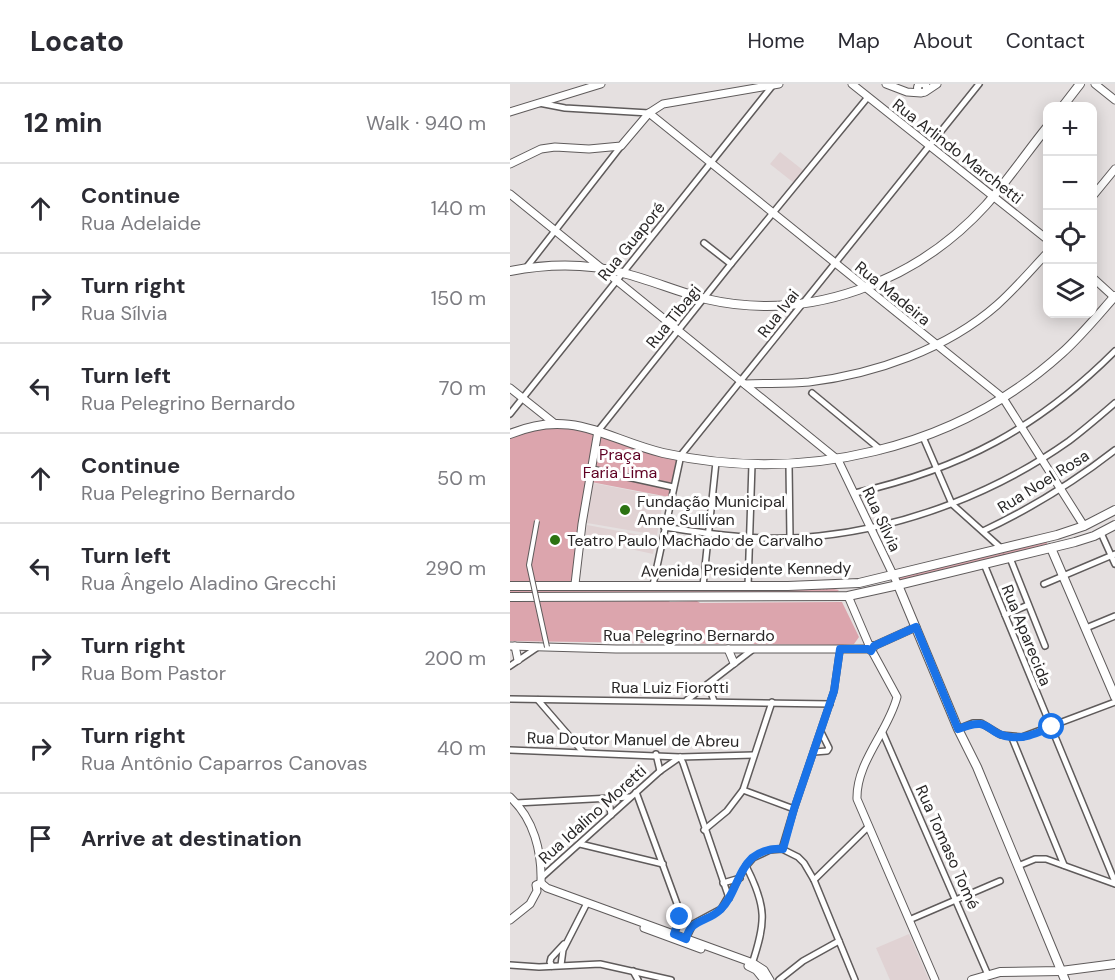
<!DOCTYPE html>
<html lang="en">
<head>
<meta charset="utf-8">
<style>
  :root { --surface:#fff; --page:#f7f7f7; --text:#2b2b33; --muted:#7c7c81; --line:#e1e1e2 }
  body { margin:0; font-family:"DM Sans",sans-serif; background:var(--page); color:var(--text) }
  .controls { position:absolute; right:18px; top:18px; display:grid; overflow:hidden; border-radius:12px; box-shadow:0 3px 15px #0003 }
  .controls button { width:54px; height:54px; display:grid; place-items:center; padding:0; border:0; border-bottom:2px solid var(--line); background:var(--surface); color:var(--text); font:30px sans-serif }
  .stop { position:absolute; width:18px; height:18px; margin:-14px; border:4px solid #1a73e8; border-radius:50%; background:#fff }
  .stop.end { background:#1a73e8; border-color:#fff; box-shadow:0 2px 6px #0008 }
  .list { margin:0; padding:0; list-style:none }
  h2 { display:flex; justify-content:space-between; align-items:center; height:78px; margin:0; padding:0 24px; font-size:26px }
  h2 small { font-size:20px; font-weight:400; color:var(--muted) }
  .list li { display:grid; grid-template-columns:39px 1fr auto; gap:18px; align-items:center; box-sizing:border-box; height:90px; padding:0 24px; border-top:2px solid var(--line) }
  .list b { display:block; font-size:22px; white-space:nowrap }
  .list p { margin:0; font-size:20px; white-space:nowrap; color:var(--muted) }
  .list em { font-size:20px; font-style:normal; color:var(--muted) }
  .icon { flex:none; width:33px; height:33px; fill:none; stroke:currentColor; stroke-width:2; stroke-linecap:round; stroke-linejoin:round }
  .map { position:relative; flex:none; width:605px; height:896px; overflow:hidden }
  header { display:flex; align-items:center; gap:36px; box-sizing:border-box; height:84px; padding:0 30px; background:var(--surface); border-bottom:2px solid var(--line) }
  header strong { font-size:28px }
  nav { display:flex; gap:33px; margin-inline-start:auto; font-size:21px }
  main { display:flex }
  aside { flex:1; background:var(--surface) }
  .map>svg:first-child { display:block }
</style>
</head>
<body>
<header>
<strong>Locato</strong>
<nav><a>Home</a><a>Map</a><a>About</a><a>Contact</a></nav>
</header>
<main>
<aside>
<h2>12 min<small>Walk · 940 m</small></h2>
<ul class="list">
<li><svg class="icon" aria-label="ahead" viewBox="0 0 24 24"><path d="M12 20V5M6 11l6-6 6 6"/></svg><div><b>Continue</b><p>Rua Adelaide</p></div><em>140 m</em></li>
<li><svg class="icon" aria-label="right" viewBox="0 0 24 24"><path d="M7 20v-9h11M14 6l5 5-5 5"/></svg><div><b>Turn right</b><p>Rua Sílvia</p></div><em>150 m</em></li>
<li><svg class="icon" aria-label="left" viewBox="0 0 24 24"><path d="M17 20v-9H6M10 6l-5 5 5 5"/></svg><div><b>Turn left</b><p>Rua Pelegrino Bernardo</p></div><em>70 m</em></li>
<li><svg class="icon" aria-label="ahead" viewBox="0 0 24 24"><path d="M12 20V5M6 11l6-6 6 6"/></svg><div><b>Continue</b><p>Rua Pelegrino Bernardo</p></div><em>50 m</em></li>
<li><svg class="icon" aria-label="left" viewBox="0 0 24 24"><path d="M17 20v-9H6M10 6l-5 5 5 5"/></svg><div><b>Turn left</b><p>Rua Ângelo Aladino Grecchi</p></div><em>290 m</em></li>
<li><svg class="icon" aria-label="right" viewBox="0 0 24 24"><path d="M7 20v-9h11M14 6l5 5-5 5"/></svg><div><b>Turn right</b><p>Rua Bom Pastor</p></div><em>200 m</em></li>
<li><svg class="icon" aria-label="right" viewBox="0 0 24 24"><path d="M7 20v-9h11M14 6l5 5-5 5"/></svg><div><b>Turn right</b><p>Rua Antônio Caparros Canovas</p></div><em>40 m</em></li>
<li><svg class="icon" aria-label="arrive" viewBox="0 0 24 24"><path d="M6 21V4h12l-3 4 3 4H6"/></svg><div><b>Arrive at destination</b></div></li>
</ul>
</aside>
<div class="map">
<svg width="605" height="896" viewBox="0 0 605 896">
  <defs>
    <pattern id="grass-tufts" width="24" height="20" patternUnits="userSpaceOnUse" patternTransform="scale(1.5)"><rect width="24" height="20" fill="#dca5ad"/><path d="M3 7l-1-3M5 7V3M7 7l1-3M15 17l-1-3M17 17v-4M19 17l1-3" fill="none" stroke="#b2868d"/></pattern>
  </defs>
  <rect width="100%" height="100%" fill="#e5e0e0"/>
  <g fill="#e0d2d3">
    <polygon points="270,68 294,87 284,99 260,80"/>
    <polygon points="83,399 154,413 147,451 77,439"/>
    <polygon points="77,441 146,454 143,470 75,455"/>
    <polygon points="399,850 419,896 380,896 366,864"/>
  </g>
  <g fill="url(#grass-tufts)">
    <polygon points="537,456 537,461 390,496 389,495 389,492"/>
    <polygon points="0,504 319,504 329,506 327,508 0,510"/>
  </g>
  <g fill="#dca5ad">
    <polygon points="47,341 85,347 61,498 0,498 0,352"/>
    <polygon points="88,348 168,373 159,413 81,398"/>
    <polygon points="157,515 160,518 187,517 190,519 332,518 349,553 344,560 332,561 236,560 225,555 216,560 0,557 0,518 144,517"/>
  </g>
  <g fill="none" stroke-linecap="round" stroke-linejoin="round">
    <g stroke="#5f5b5b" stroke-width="8">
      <g id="minor">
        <polyline points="409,0 409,2"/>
        <polyline points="29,19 55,24 139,29"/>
        <polyline points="194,159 221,180"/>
        <polyline points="16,184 111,62"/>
        <polyline points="302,309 371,366"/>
        <polyline points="0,330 263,1"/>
        <polyline points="88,347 221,180 358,13"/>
        <polyline points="413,353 442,420 491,464"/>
        <polyline points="279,381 280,454"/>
        <polyline points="81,385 163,403"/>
        <path d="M345 409C451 385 528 344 605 267"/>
        <path d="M154 443C205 451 258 458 309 452 397 443 487 408 559 357 575 345 590 332 605 319"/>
        <path d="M473 447C520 425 564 398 605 366"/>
        <polyline points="591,449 605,480"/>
        <polyline points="500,474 535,562"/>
        <polyline points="474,480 605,798"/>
        <polyline points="534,500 605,470"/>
        <polyline points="143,501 171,371 469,0"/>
        <polyline points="193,502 206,378"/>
        <polyline points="238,502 242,380"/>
        <polyline points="495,531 518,521"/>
        <polyline points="576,544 605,532"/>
        <polyline points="0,582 28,563"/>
        <polyline points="198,600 204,617"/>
        <polyline points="0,615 320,620"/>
        <polyline points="28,616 73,668"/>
        <polyline points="177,616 242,566"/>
        <polyline points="448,645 463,639 471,639 491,651 512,653 605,618"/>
        <polyline points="372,647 478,891"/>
        <polyline points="502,654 554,781"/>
        <polyline points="0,666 170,673 244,671"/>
        <polyline points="304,668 317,667 319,664 311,648"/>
        <polyline points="146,670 150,687"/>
        <polyline points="233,706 284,725"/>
        <polyline points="126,708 170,828 169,839 162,853"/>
        <polyline points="95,715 100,724 101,731"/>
        <polyline points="6,719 120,713"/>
        <polyline points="194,746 217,727 233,706 262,618"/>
        <polyline points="70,760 153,780"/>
        <polyline points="272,765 284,725 324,607 330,565"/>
        <path d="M236 782C257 823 256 838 242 880"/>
        <polyline points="508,782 525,775 536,775 605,800"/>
        <polyline points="31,794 150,687 170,673 173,679 219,814"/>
        <polyline points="304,796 358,743"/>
        <polyline points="213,799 230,794"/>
        <polyline points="399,836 490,797"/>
        <polyline points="175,857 183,840 211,825 236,782 243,774 260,766 272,765 288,773 294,779 304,796 345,896"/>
        <polyline points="0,881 29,883 90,880 161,896"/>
        <polyline points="51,881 53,866 77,819"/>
        <polyline points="42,882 40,878 41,874 54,860"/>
        <polyline points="123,887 128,896"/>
        <polyline points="269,896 293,877 329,857"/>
      </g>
    </g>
    <g stroke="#5f5b5b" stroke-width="9">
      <g id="tertiary">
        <circle cx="412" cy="4" r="4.5"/>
        <polyline points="342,0 538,156"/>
        <polyline points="376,0 397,8 411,9"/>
        <polyline points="585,0 605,16"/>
        <polyline points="415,8 427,0"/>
        <polyline points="0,28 91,0"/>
        <polyline points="139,29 493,314 574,442"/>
        <polyline points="0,80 31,65 45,63 79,65 111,62 139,29 153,20 269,0"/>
        <polyline points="0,110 328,376 388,501"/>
        <polyline points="582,113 605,85"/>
        <polyline points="582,193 605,214"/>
        <path d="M235 300C257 299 278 300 299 298 365 290 437 265 487 221 505 205 521 186 538 168"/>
        <polyline points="0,304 44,339"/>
        <polyline points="65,500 72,440 88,347"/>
        <polyline points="0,562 106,565 358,565 362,567 364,562 359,561 338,512"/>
        <polyline points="5,562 8,576"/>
        <polyline points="364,562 406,543"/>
        <polyline points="218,565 224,579"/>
        <path d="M362 567 387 613C378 648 346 678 347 715L425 896"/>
        <path d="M0 713C24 735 32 768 31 799"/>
        <polyline points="0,836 20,820 27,807 26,801 31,799 37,804 243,879 254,886 260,896"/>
        <polyline points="134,844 191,865"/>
        <polyline points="238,882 246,886 254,896"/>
      </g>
    </g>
    <g stroke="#5f5b5b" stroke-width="10">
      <g id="secondary">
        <polyline points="553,22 570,0"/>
        <path d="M0 187C36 180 77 179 113 189 141 196 168 208 196 215 299 239 406 198 476 121 498 96 517 68 538 42"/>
        <path d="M0 350C63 324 95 355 153 369 293 400 445 366 552 269 571 252 588 231 605 212"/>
        <polyline points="541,464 605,613"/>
        <polyline points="388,501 448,645 467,683 555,896"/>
        <polyline points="462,896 490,888 551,887 605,880"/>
      </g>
    </g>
    <g stroke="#5f5b5b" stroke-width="10">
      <g id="primary">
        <polyline points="0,502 278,502 349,499 547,451 574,442 605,426"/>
        <polyline points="0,513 338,512 388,501 565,458 584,452 605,441"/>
      </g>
    </g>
    <use href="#minor" stroke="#fff" stroke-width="5"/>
    <use href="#tertiary" stroke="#fff" stroke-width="7"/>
    <use href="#secondary" stroke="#fff" stroke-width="8"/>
    <use href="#primary" stroke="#fff" stroke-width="8"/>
    <g stroke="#5f5b5b" stroke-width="6" stroke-linecap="butt">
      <polyline id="pedestrian-bridge" points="27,437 19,481 37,563"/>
    </g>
    <use href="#pedestrian-bridge" stroke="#fff" stroke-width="4"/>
  </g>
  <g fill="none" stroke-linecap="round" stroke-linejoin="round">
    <path stroke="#1a73e8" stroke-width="8" d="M170 833 164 850 176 855C180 835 198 838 210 826 225 812 227 788 242 774 251 767 262 764 273 765L284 725 324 607 330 565H358L361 567 364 562 406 543 448 645C484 631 473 650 501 653 515 655 529 648 542 643"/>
  </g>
  <g fill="#2c7211" stroke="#fff" stroke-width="2">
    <circle cx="115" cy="426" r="6"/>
    <circle cx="45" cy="456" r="6"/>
  </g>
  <g text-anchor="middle" stroke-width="6" stroke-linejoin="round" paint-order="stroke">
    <g font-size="16" fill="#292727" stroke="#fff">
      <text transform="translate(448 67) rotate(38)" y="6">Rua Arlindo Marchetti</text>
      <text transform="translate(121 157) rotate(-51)" y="6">Rua Guaporé</text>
      <text transform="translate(383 209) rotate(39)" y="6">Rua Madeira</text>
      <text transform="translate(268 229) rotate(-52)" y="6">Rua Ivai</text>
      <text transform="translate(163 232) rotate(-51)" y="6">Rua Tibagi</text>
      <text transform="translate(533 397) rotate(-32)" y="6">Rua Noel Rosa</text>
      <text transform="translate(372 435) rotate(65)" y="6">Rua Sílvia</text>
      <text transform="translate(236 485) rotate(-1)" y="6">Avenida Presidente Kennedy</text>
      <text x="179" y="557">Rua Pelegrino Bernardo</text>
      <text transform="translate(517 551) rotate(68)" y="6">Rua Aparecida</text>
      <text x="160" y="609">Rua Luiz Fiorotti</text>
      <text transform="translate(123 655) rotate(1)" y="6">Rua Doutor Manuel de Abreu</text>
      <text transform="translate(82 730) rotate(-42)" y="6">Rua Idalino Moretti</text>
      <text transform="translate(438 763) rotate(66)" y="6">Rua Tomaso Tomé</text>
    </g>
    <g font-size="16" fill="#5f0023" stroke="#fff">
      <text x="110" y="376">Praça<tspan x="110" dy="18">Faria Lima</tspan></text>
    </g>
    <g font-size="16" fill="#292727" stroke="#fff" text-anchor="start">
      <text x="127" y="423">Fundação Municipal<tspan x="127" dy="18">Anne Sullivan</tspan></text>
      <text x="57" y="462">Teatro Paulo Machado de Carvalho</text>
    </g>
  </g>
</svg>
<div class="controls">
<button>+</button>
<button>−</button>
<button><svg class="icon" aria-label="locate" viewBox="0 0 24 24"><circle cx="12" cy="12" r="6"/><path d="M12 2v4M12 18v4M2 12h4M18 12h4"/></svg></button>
<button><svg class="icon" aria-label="layers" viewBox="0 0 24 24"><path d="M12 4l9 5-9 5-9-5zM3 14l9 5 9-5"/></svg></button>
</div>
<div class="stop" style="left:542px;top:643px"></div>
<div class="stop end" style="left:170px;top:833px"></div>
</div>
</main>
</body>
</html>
